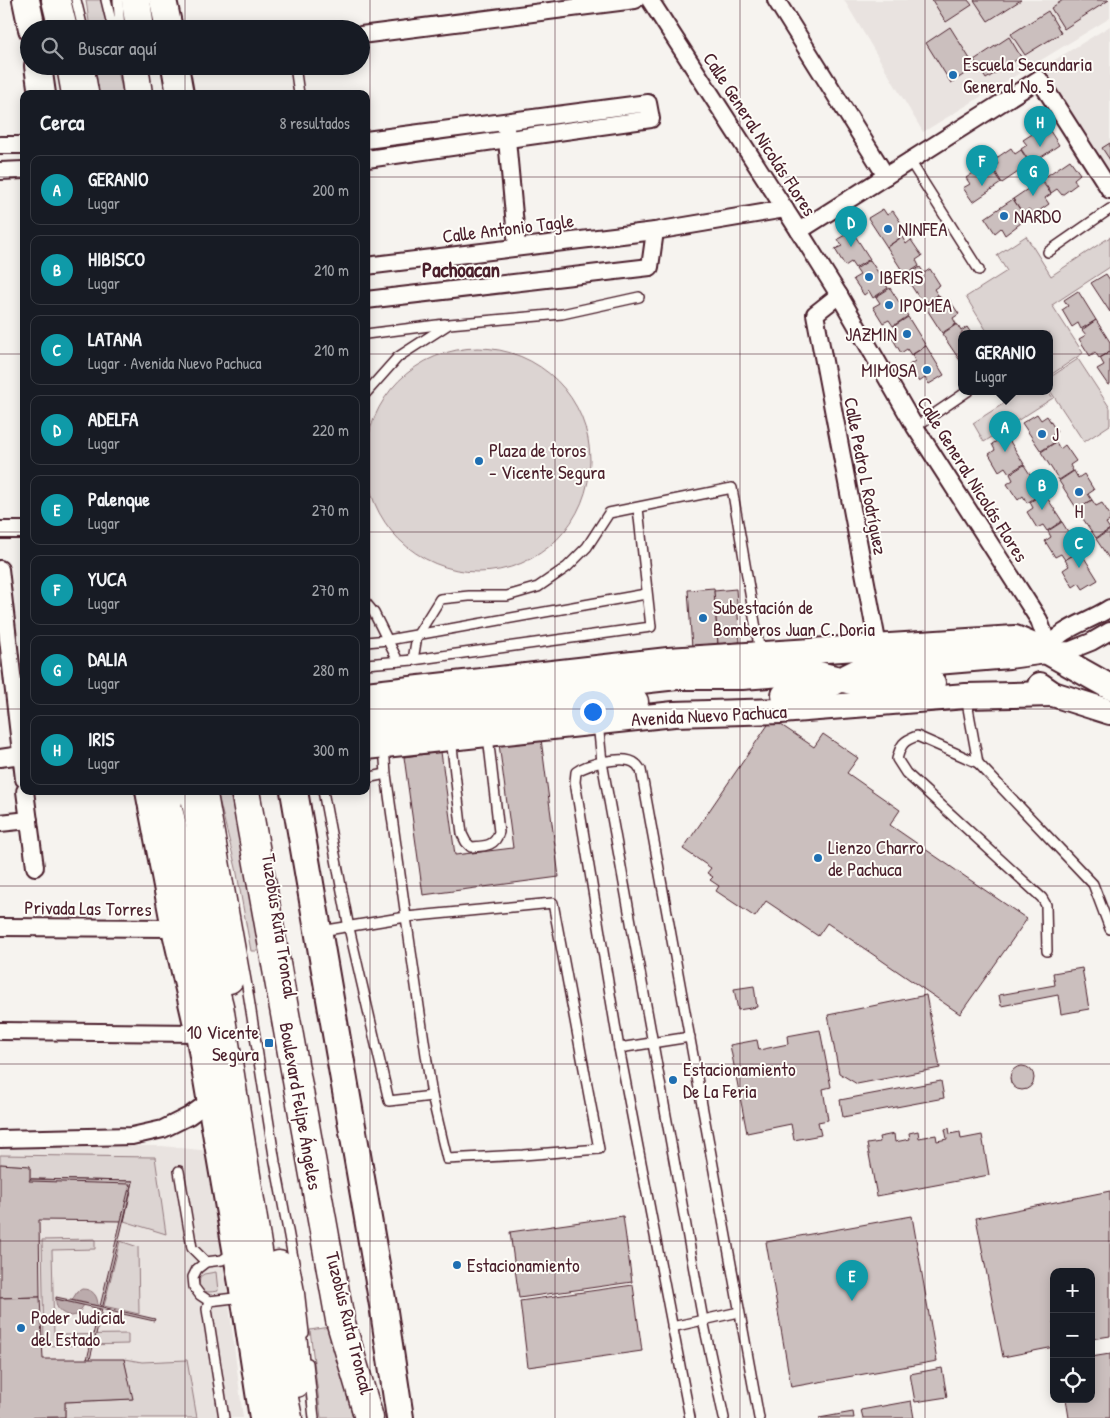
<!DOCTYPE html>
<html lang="es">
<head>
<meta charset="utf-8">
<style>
  :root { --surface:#171b24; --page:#20242c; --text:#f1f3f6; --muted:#9ea1a6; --line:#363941; --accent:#0f766e }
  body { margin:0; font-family:"Patrick Hand",sans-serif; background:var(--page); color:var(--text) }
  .controls { position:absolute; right:15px; bottom:15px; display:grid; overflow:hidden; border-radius:10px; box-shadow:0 2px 12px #0003 }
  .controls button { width:45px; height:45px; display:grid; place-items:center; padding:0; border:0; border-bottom:1px solid var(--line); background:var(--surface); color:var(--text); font:25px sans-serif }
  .you { position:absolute; left:592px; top:711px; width:18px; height:18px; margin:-12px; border:4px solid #fff; border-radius:50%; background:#1a73e8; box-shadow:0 0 0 8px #1a73e833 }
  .badge { display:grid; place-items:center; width:32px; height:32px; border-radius:50%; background:var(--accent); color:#fff; font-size:16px; font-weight:700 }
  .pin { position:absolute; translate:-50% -41px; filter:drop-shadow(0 1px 2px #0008) }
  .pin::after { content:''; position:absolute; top:26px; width:18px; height:15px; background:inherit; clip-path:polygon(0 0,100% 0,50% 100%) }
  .popup { position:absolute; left:958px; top:330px; width:95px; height:65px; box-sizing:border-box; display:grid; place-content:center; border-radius:10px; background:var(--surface); filter:drop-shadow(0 1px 4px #0005); font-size:16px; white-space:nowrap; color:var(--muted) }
  .popup b { font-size:19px; color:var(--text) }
  .popup::after { content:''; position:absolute; left:50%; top:100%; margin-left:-10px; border:10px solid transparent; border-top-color:var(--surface) }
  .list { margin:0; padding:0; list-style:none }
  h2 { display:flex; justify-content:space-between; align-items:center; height:65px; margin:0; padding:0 20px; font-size:21px }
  h2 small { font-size:16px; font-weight:400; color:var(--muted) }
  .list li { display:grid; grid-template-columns:32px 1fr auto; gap:15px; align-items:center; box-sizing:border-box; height:70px; margin:0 10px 10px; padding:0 10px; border:1px solid var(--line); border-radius:10px }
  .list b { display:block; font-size:19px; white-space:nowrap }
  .list p { margin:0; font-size:16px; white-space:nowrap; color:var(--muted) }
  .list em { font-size:16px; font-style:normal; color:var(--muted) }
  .icon { flex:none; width:28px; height:28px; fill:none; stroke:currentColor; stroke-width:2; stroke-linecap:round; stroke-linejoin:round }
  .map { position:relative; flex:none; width:1110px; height:1418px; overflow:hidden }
  .search { position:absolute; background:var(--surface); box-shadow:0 2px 12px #0003; left:20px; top:20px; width:350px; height:55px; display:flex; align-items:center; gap:12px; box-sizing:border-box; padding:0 18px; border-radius:28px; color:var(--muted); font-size:19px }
  .panel { position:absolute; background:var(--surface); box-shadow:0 2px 12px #0003; left:20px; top:90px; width:350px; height:705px; border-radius:10px }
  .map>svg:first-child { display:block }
</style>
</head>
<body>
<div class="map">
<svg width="1110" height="1418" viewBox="0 0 1110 1418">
  <rect width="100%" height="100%" fill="#f6f3ef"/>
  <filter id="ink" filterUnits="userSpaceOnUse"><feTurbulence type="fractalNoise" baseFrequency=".02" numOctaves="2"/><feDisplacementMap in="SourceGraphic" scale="10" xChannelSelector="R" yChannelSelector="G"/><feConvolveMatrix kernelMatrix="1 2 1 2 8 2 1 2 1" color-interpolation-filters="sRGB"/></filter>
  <g filter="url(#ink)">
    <g fill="#e9e3e0">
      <polygon points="844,0 1110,0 1110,18 923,132"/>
      <polygon points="1110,26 1110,176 1040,69"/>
      <polygon points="0,1145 162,1146 210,1151 243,1418 0,1418"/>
    </g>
    <g fill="#dcd4d2" stroke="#937a7e">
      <polygon points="86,0 102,0 109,29 90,29"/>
      <polygon points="95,66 117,66 123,94 99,94"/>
      <polygon points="1026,236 1051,276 1110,237 1110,267 1052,305 1083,353 1049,376 1049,333 988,333 966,297 1007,271 997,255"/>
      <circle cx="478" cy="460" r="112"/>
      <polygon points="1078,359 1110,408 1110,425 1084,442 1049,389 1049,378"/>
      <polygon points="999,391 1048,391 1053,398 984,442 973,423 1006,402"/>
      <polygon points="217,791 237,791 262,951 251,951 236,868"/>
      <polygon points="0,1155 155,1157 166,1234 124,1221 133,1182 30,1179 30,1166 0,1164"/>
      <polygon points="95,1239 95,1249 52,1250 54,1335 128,1334 128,1344 44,1346 42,1240"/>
      <polygon points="120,1241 138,1247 139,1314 104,1306"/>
      <path d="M216 1272 218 1291C210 1292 205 1294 199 1286L200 1277 204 1274Z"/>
      <polygon points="329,1327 353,1418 321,1418 310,1330"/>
      <polygon points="124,1359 142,1362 187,1360 197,1418 40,1418 65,1417 65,1402 132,1399"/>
    </g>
    <g fill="#bbabac" stroke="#8e7378">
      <path d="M82 1289C93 1289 98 1296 98 1306L72 1300 77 1292Z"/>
      <path d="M56 1299 84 1305 77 1315 71 1316C62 1314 55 1309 56 1299Z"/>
    </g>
    <g fill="#cbbfbe" stroke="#4a1f2b">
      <polygon points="932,0 968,0 972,5 946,22"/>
      <polygon points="974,0 1021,0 988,21"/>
      <polygon points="1063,0 1109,0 1064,29 1051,8"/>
      <polygon points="1048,11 1061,33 1025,55 1011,34"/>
      <polygon points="950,27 975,67 951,83 926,43"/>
      <polygon points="1009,37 1021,57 986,79 974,60"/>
      <polygon points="1040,129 1044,135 1050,131 1059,145 1031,164 1021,149 1027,145 1023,140"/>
      <polygon points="1110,143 1110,160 1102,148"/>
      <polygon points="1011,148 1015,154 1021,150 1030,164 1002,183 993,168 998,164 995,159"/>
      <polygon points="1070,160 1080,174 1074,179 1077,184 1062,195 1057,189 1051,193 1042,179"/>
      <polygon points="982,167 986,173 992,169 1001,183 973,202 963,188 970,184 966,178"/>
      <polygon points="1041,180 1051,194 1045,198 1049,204 1033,215 1029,209 1023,213 1013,199"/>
      <polygon points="1013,199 1023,214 1017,218 1021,223 1005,235 1001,228 995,233 985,218"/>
      <polygon points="883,209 887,215 893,211 904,227 897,231 901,237 887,247 868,218"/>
      <polygon points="852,231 870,259 855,268 851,262 845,266 835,249 842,246 838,239"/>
      <polygon points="902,237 906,244 911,240 922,256 916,260 919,266 905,275 887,247"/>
      <polygon points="870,260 888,288 873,298 869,291 864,295 853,279 860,275 856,269"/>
      <polygon points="920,267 924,273 930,269 940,285 934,289 938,295 923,304 905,276"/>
      <polygon points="1106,274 1110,280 1110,312 1091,283"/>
      <polygon points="890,288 908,316 893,326 889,320 883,323 873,307 880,303 876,297"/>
      <polygon points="1078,291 1096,320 1081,329 1078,323 1072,327 1062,310 1068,306 1064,300"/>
      <polygon points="939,295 943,302 948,298 959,314 953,318 956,324 942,333 924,305"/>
      <polygon points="908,317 926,346 911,355 907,349 901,353 891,336 897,332 894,326"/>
      <polygon points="1096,320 1110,342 1110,352 1099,358 1095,352 1090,356 1079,339 1086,335 1082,330"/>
      <polygon points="957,324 961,331 967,327 971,333 961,333 961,362 942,334"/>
      <polygon points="926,346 944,375 929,384 925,378 919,382 909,365 915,361 912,355"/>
      <polygon points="1110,352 1110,384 1108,385 1097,369 1104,365 1100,358"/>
      <polygon points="1037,414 1041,420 1047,416 1057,432 1051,436 1055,442 1041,451 1022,423"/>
      <polygon points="1006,435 1024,464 1009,473 1005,467 999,471 989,454 995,450 992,444"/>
      <polygon points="1056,442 1060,449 1065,445 1076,461 1070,465 1073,471 1059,480 1041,452"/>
      <polygon points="1024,465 1042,493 1027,503 1023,496 1018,500 1007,484 1013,480 1010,474"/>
      <polygon points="1074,471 1078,478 1084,474 1094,490 1088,494 1092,500 1077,509 1059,481"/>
      <polygon points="1044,493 1062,521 1047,531 1043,525 1037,528 1027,512 1033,508 1030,502"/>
      <polygon points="1092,500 1096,506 1102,503 1110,515 1110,521 1106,523 1110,529 1096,538 1077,510"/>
      <polygon points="1062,522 1080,551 1065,560 1061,554 1055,557 1045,541 1051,537 1048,531"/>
      <polygon points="1110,530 1110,560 1096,539"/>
      <polygon points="1080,551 1098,580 1083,589 1079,583 1073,587 1063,570 1069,566 1065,560"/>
      <polygon points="714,588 718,646 692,648 688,590"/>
      <polygon points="736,589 740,642 718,644 714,591"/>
      <polygon points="772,719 814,747 823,734 858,758 847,773 900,810 890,825 1027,919 960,1014 827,923 818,936 766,901 755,917 716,891 719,886 710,880 713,877 707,873 711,868 683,849"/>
      <polygon points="541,739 559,877 423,895 404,757 441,752 455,855 513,848 499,744"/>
      <polygon points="1082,968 1089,1009 1061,1014 1058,995 1001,1006 999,995 1055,985 1053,973"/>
      <polygon points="754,986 757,1007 738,1010 734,989"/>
      <polygon points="926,995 940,1068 857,1084 839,1073 828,1015"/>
      <polygon points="820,1030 831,1087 823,1089 828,1120 818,1122 821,1135 794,1140 791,1124 747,1133 730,1045 757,1040 759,1050 788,1044 787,1036"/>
      <circle cx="1022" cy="1078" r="12"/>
      <polygon points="941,1081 944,1098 843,1117 840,1100"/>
      <polygon points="949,1128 950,1134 960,1132 961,1139 982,1135 989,1175 877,1196 867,1144 880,1142 879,1137 894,1134 895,1142 910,1139 909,1133 918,1131 919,1138 936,1135 937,1141 947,1139 945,1129"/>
      <polygon points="0,1164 30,1166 30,1179 133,1181 124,1221 39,1220 40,1297 0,1298"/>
      <polygon points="30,1179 133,1181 83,1388 80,1388 130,1184 29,1181"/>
      <polygon points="1110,1191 1110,1336 1091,1339 1091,1272 1054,1272 1054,1347 1003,1357 976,1218"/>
      <polygon points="623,1216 632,1282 519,1298 510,1232"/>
      <polygon points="912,1216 937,1361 791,1387 766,1242"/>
      <polygon points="633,1285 642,1351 528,1367 520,1301"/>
      <polygon points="40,1297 43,1359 124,1359 133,1399 65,1402 65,1417 0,1418 0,1298"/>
      <polygon points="56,1297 98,1306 155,1319 154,1321 56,1299"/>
      <polygon points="1110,1354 1110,1418 1069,1418 1066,1399 1091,1399 1091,1357"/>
      <polygon points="942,1368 947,1397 915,1402 910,1374"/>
      <polygon points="911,1401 914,1418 863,1418 861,1410"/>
      <polygon points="853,1412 854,1418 819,1418"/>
    </g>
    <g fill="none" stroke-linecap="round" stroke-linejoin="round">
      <g stroke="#4a1f2b" stroke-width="12">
        <g id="lane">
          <polyline points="76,0 83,29"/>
          <polyline points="106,0 113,29"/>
          <polyline points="118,0 120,29"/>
          <polyline points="89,66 94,94"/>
          <polyline points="295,66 299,94"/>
          <polyline points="910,161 979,270"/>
          <polyline points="1048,252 1110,209"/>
          <polyline points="366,334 445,324"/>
          <polyline points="366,393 398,357 449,324 562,314 639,297"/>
          <polyline points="915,427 968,391"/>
          <polyline points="366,603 374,613 398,661"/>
          <polyline points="366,642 388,640 646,594"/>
          <polyline points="413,660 417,636 440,599 469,596 507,596 538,587 567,567 587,547 609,513 732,488 760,652"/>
          <polyline points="366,664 413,660 651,627 638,508"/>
          <polyline points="966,697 978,763 1093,884 1110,929"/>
          <polyline points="598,723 602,762 703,1320 724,1418"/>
          <path d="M451 738 462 834 466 842 471 847C484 846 495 847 499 832L488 736"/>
          <path d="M978 763 917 736C903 741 901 744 897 759L906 773 1042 898 1046 905 1047 951"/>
          <polyline points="366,778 386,774"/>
          <polyline points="212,791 247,986 275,1162 299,1289 304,1333"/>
          <polyline points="323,791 349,928 389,1101 432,1096 447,1159 523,1155 599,1149 553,903 406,917 386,774 384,746"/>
          <polyline points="321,931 406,917 432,1096"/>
          <polyline points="619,1048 690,1037"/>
          <polyline points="179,1171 192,1248 206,1262"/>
          <polyline points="233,1253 222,1260 206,1262 197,1269 193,1277 194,1287 200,1295 209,1301 234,1298 243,1300"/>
          <polyline points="209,1301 207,1309 224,1418"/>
          <polyline points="672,1327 739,1312"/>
          <polyline points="308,1363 314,1418"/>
          <path d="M690 1418 619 1048 575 782 576 772C587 764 625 754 636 764 638 765 639 768 641 770L759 1418"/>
        </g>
      </g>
      <g stroke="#4a1f2b" stroke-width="20">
        <g id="street">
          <polyline points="650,0 799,231 839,295 915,427 1039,620 1044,634 1046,651"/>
          <polyline points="776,0 886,176"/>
          <polyline points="361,35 635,0"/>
          <polyline points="506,129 517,247"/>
          <polyline points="366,140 648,103 651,119 367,159 366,156"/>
          <polyline points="0,145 24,145"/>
          <polyline points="0,171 24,170"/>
          <polyline points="799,231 1039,79 1110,190"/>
          <polyline points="366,266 655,231 785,209"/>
          <polyline points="839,295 815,314 878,646"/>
          <polyline points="366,300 650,267 655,231"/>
          <polyline points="0,530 24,530"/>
          <polyline points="0,569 24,779"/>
          <path d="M1046 651C1060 627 1087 623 1110 608"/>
          <polyline points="1048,651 1071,650 1091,642 1110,631"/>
          <polyline points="0,758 21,755"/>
          <polyline points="25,791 35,867"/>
          <polyline points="0,823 29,820"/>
          <polyline points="0,927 175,928"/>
          <polyline points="0,1031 199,1033"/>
          <polyline points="0,1139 132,1136 163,1129 189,1116 210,1101"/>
        </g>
      </g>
      <g stroke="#4a1f2b" stroke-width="28">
        <g id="secondary">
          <polyline points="632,682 677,677 742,677 810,672 869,686 933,683"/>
          <polyline points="1040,685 1053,694 1110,712"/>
          <polyline points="366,694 668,660 1015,638 1046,651 1110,687"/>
          <polyline points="784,695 812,694 864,668 1009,656 1046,651"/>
          <polyline points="366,747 674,714 781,711 966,696 1053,694"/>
        </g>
      </g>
      <g stroke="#4a1f2b" stroke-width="30">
        <g id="primary">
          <polyline points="26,0 32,29"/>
          <polyline points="163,0 169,29"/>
          <polyline points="38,66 42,94"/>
          <polyline points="175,66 180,94"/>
          <polyline points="149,791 175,928 199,1033 245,1301 263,1418"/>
          <polyline points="294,791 383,1305 400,1418"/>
        </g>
      </g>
      <g stroke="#4a1f2b" stroke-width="31">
        <g id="highway">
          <polyline points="56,0 63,29"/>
          <polyline points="136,0 140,29"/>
          <polyline points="71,66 76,94"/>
          <polyline points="134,66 138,94"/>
          <polyline points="366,712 632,682"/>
          <polyline points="366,733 634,702"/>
          <polyline points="170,791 167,806 219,1006 273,1345 288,1418"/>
          <polyline points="194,791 229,979"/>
          <polyline points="245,791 340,1320 369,1418"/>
          <polyline points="279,1265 293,1343 296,1383"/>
        </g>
      </g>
      <use href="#lane" stroke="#fdfcf7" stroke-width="9"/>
      <use href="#street" stroke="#fdfcf7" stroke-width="16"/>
      <use href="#secondary" stroke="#fdfcf7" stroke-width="24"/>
      <use href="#primary" stroke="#fdfcf7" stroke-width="26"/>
      <use href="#highway" stroke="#fdfcf7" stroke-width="28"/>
    </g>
  </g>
  <path fill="none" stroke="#4a1f2b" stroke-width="1" stroke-opacity="0.55" d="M185 0V29M370 0V1418M555 0V1418M740 0V1418M925 0V1418M185 66V94M0 177H24M366 177H1110M0 354H24M366 354H1110M0 532H24M366 532H1110M0 709H24M366 709H1110M185 791V1418M0 886H1110M0 1064H1110M0 1241H1110"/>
  <g fill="#1f6fb2" stroke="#fdfcf7" stroke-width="2">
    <circle cx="953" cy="75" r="5"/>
    <circle cx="1004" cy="216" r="5"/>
    <circle cx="888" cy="229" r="5"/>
    <circle cx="869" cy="277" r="5"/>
    <circle cx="889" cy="305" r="5"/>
    <circle cx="907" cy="334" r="5"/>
    <circle cx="927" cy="370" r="5"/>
    <circle cx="1042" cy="434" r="5"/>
    <circle cx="479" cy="461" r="5"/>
    <circle cx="1079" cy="492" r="5"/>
    <circle cx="703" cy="618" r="5"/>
    <circle cx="818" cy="858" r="5"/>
    <rect x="264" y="1038" width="10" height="10" rx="2.5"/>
    <circle cx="673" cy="1080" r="5"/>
    <circle cx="457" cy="1265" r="5"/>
    <circle cx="21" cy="1328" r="5"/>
  </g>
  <g text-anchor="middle" stroke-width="4" stroke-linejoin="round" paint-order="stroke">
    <g font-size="19" fill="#4a1f2b" stroke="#fdfcf7" text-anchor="start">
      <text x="963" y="71">Escuela Secundaria<tspan x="963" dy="22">General No. 5</tspan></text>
      <text x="1014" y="223">NARDO</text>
      <text x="898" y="236">NINFEA</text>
      <text x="879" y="284">IBERIS</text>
      <text x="899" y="312">IPOMEA</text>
      <text x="897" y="341" text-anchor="end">JAZMIN</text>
      <text x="917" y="377" text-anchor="end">MIMOSA</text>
      <text x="1052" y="441">J</text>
      <text x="489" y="457">Plaza de toros<tspan x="489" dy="22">- Vicente Segura</tspan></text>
      <text x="1079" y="518" text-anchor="middle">H</text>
      <text x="713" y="614">Subestación de<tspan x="713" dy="22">Bomberos Juan C. Doria</tspan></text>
      <text x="828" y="854">Lienzo Charro<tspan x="828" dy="22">de Pachuca</tspan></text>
      <text x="259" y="1039" text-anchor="end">10 Vicente<tspan x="259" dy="22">Segura</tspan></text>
      <text x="683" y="1076">Estacionamiento<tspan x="683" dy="22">De La Feria</tspan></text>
      <text x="467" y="1272">Estacionamiento</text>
      <text x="31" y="1324">Poder Judicial<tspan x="31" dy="22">del Estado</tspan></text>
    </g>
    <g font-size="19" fill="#4a1f2b" stroke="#fdfcf7">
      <text transform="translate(760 134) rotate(57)" y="7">Calle General Nicolás Flores</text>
      <text transform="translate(508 228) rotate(-7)" y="7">Calle Antonio Tagle</text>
      <text transform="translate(866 476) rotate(79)" y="7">Calle Pedro L Rodríguez</text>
      <text transform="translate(973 479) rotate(58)" y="7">Calle General Nicolás Flores</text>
      <text transform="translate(709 715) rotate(-3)" y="7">Avenida Nuevo Pachuca</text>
      <text transform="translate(88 908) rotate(1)" y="7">Privada Las Torres</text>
      <text transform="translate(280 926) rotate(81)" y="7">Tuzobús Ruta Troncal</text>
      <text transform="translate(301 1106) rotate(80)" y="7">Boulevard Felipe Ángeles</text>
      <text transform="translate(350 1323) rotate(76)" y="7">Tuzobús Ruta Troncal</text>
    </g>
    <g font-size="21" font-weight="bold" fill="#4a1f2b" stroke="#fdfcf7">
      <text x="461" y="277">Pachoacan</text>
    </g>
  </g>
</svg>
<div class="controls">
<button>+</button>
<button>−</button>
<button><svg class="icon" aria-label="locate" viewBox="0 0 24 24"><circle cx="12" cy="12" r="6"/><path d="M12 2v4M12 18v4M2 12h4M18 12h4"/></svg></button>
</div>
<div class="you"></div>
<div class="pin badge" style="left:1005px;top:452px;background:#0f9aa8">A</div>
<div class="popup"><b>GERANIO</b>Lugar</div>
<div class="pin badge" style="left:1042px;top:510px;background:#0f9aa8">B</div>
<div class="pin badge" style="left:1079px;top:568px;background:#0f9aa8">C</div>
<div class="pin badge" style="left:851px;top:247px;background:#0f9aa8">D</div>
<div class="pin badge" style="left:852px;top:1301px;background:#0f9aa8">E</div>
<div class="pin badge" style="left:982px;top:186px;background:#0f9aa8">F</div>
<div class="pin badge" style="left:1033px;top:196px;background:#0f9aa8">G</div>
<div class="pin badge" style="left:1040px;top:147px;background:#0f9aa8">H</div>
<div class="search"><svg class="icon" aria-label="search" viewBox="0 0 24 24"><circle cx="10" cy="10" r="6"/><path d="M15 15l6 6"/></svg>Buscar aquí</div>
<section class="panel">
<h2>Cerca<small>8 resultados</small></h2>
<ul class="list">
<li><span class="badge" style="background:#0f9aa8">A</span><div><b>GERANIO</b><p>Lugar</p></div><em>200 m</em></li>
<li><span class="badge" style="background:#0f9aa8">B</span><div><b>HIBISCO</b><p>Lugar</p></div><em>210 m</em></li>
<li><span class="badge" style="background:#0f9aa8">C</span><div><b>LATANA</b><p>Lugar · Avenida Nuevo Pachuca</p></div><em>210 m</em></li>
<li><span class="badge" style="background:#0f9aa8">D</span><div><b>ADELFA</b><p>Lugar</p></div><em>220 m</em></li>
<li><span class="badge" style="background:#0f9aa8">E</span><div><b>Palenque</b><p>Lugar</p></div><em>270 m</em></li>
<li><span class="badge" style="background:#0f9aa8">F</span><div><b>YUCA</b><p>Lugar</p></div><em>270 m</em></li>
<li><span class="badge" style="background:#0f9aa8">G</span><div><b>DALIA</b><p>Lugar</p></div><em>280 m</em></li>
<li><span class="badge" style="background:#0f9aa8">H</span><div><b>IRIS</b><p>Lugar</p></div><em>300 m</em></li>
</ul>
</section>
</div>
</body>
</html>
